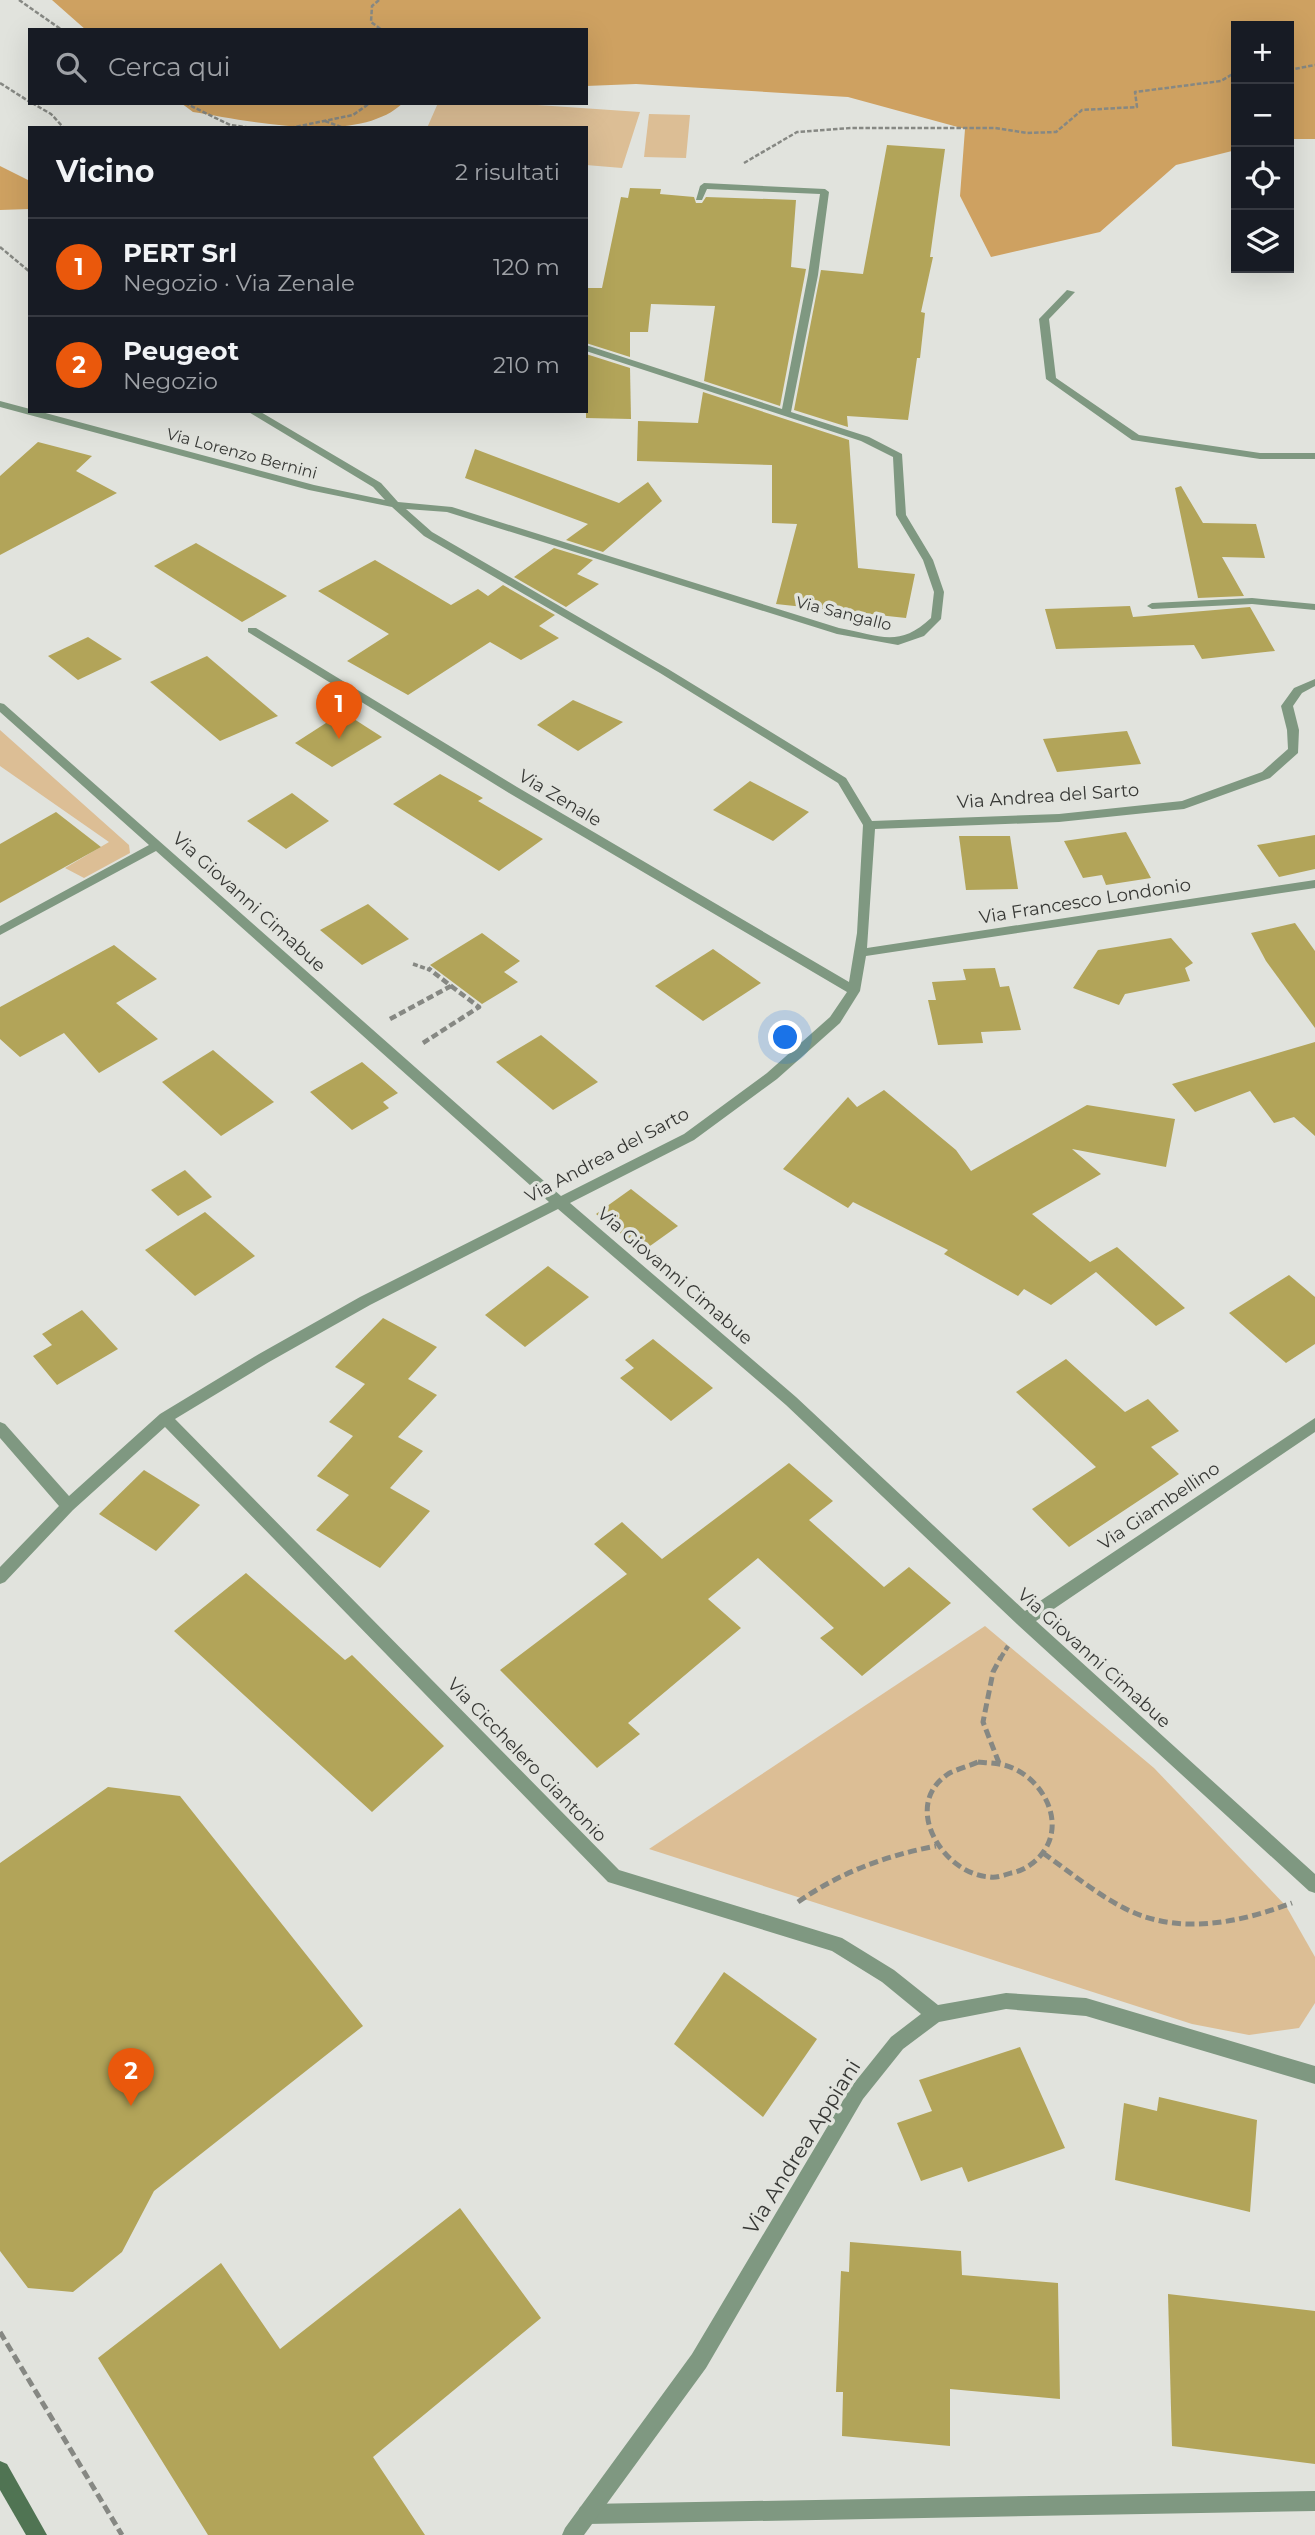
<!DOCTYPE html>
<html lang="it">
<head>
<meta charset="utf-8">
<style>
  :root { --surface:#171b24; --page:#242831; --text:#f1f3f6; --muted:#9ea1a6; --line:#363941; --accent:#ea580c }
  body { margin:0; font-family:Montserrat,sans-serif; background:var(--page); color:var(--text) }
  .controls { position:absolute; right:21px; top:21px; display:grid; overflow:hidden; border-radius:0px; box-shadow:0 7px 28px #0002 }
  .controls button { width:63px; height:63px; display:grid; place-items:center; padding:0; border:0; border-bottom:2px solid var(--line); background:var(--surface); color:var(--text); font:35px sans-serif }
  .you { position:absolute; left:786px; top:1038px; width:24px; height:24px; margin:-18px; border:5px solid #fff; border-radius:50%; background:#1a73e8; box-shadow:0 0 0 10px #1a73e833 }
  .badge { display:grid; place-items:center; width:46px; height:46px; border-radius:50%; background:var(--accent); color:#fff; font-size:23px; font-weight:700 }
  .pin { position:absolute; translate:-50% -58px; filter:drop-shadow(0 2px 4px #0008) }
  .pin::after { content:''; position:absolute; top:37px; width:24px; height:21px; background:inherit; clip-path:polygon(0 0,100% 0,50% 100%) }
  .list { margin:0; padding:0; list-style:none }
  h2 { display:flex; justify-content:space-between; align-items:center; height:91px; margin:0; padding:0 28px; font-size:30px }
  h2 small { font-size:23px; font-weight:400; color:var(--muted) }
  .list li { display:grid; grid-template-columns:46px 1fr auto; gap:21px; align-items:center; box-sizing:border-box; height:98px; padding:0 28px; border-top:2px solid var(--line) }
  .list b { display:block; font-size:26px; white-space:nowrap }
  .list p { margin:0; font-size:23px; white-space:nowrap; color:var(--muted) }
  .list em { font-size:23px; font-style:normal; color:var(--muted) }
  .icon { flex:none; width:38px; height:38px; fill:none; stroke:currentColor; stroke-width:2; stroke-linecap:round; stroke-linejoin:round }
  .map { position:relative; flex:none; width:1315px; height:2535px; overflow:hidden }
  .search { position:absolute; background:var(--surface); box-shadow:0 7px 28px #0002; left:28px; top:28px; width:560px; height:77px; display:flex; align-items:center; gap:18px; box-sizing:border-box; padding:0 24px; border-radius:0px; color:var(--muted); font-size:26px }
  .panel { position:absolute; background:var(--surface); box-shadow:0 7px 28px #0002; left:28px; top:126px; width:560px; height:287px; border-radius:0px }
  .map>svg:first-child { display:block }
</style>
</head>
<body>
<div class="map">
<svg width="1315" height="2535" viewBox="0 0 1315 2535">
  <rect width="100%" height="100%" fill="#e1e3dd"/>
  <g fill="#dcbe95">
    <polygon points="438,103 507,103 640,112 622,168 586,165 586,128 427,128"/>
    <polygon points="649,114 690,115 686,158 644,157"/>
    <polygon points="0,730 129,845 130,853 84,878 65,868 109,842 0,766"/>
    <polygon points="985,1626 1154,1768 1286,1906 1315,1957 1315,2003 1299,2028 1249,2035 1192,2024 649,1849"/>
  </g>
  <g fill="#cea161">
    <polygon points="52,0 1315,0 1315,139 1289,139 1289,26 1236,26 1236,150 1176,165 1100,232 991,257 960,196 965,129 848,97 636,84 586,86 586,30 86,30"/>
    <path d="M181 103H403C358 146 249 121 193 112Z"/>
    <polygon points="0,166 30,181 30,209 0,210"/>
  </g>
  <g fill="#b2a459">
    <polygon points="887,145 945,149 930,257 933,257 921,312 925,313 920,358 917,358 908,420 847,416 848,427 794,410 821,270 863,274"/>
    <polygon points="630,188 661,189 660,194 694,197 696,203 702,203 706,197 796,200 791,267 806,269 780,406 704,381 715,306 651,304 648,332 630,332 630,357 586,343 586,288 602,288 621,197 628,198"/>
    <polygon points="586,354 630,368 631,419 586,418"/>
    <polygon points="703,392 849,440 858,568 915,574 906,618 776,604 797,524 772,523 772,465 637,461 638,421 698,423"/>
    <polygon points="38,442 92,456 76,471 117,493 0,555 0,476"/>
    <polygon points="475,449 619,503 648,482 662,501 603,552 566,540 588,524 465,478"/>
    <polygon points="1181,486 1203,523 1256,524 1265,558 1222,557 1244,596 1198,598 1175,488"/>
    <polygon points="196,543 287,596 242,622 154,566"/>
    <polygon points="554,548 593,560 577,574 599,584 566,607 514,577"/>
    <polygon points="375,560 451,605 478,589 488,596 503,585 555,615 539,626 559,638 521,660 490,642 408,695 347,661 389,634 318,591"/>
    <polygon points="1130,606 1133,617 1250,607 1275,651 1202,659 1194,645 1056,649 1045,609"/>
    <polygon points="88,637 122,659 78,680 48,656"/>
    <polygon points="207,656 278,716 220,741 150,682"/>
    <polygon points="573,700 623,722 578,751 537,725"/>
    <polygon points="343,712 382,737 332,767 295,743"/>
    <polygon points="1127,731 1141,764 1057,772 1043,739"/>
    <polygon points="440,774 483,798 478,801 543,839 499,871 393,804"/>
    <polygon points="750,781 809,812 773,841 713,810"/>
    <polygon points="292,793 329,821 286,849 247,821"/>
    <polygon points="56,812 101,847 0,903 0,844"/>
    <polygon points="1126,832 1151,878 1106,885 1102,875 1083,878 1064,841"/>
    <polygon points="1315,835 1315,869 1279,877 1257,845"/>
    <polygon points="959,836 1010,836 1018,889 966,890"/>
    <polygon points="368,904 409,939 362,965 320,930"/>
    <polygon points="1295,923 1315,951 1315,1028 1266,961 1251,933"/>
    <polygon points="482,933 520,961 504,972 518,982 482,1004 430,965"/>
    <polygon points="1171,938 1193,963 1185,968 1190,981 1125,994 1119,1005 1073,988 1098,950"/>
    <polygon points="114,945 157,979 116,1003 158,1039 99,1073 64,1033 20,1057 0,1039 0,1007"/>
    <polygon points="713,949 761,983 703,1021 655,986"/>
    <polygon points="995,968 1000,987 1009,986 1021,1030 981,1032 983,1043 938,1045 928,1000 936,1000 932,982 966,980 963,969"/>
    <polygon points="541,1035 598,1082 553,1110 496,1062"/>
    <polygon points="1315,1042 1315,1136 1294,1117 1274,1123 1250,1091 1195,1112 1172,1084"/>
    <polygon points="213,1050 274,1102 221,1136 162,1082"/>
    <polygon points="362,1062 398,1093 383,1102 389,1108 352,1130 310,1092"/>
    <polygon points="884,1090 956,1150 971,1171 1087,1105 1175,1119 1166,1167 1072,1149 1101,1174 1032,1214 1090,1262 1117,1247 1185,1308 1156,1326 1096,1272 1051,1305 1024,1289 1018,1296 944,1254 948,1250 853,1202 848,1208 783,1169 848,1097 857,1107"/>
    <polygon points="185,1170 212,1197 178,1216 151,1190"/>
    <polygon points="631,1189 678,1226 643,1251 596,1214"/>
    <polygon points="205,1212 255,1256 195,1296 145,1250"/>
    <polygon points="548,1266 589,1297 525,1347 485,1315"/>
    <polygon points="1289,1275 1315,1297 1315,1344 1286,1363 1229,1313"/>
    <polygon points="82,1310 118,1349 57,1385 33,1356 52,1345 42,1334"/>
    <polygon points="383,1318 437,1347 408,1379 437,1395 398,1437 423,1451 390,1488 430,1511 380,1568 316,1530 349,1495 317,1476 353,1436 329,1422 365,1384 335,1367"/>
    <polygon points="653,1339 713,1388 671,1421 620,1378 634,1368 625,1360"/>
    <polygon points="1066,1359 1125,1412 1148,1399 1179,1431 1151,1447 1179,1474 1069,1547 1032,1509 1096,1467 1016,1392"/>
    <polygon points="789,1463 833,1501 809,1520 884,1587 909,1567 951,1603 862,1676 820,1638 834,1628 758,1558 708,1599 741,1628 628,1723 640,1734 597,1768 500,1670 627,1574 594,1544 622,1522 662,1559"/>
    <polygon points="144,1470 200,1505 156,1551 99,1514"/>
    <polygon points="246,1573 345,1660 352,1655 444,1746 372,1812 174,1631"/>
    <polygon points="108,1787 180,1796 363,2026 154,2191 122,2252 73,2292 28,2288 0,2251 0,1863"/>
    <polygon points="724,1972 817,2039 763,2117 674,2044"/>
    <polygon points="1020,2047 1065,2148 968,2182 962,2167 921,2181 897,2123 932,2111 919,2080"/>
    <polygon points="1159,2097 1257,2120 1250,2212 1115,2180 1124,2103 1157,2111"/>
    <polygon points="460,2208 541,2318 373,2457 425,2535 208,2535 98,2358 221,2263 280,2349"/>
    <polygon points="850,2242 961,2251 962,2275 1058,2283 1060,2399 950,2389 950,2446 842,2436 843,2392 836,2392 841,2271 849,2272"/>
    <polygon points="1168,2294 1315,2311 1315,2464 1172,2446"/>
  </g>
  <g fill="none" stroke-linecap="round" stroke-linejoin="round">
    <g stroke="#868883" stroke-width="2.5" stroke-dasharray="4.5 2" stroke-linecap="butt">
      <polyline points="19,0 62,30"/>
      <polyline points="379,0 372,6 371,22 382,30"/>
      <polyline points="1289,70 1315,65"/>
      <polyline points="0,83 30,102"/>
      <polyline points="32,103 51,114 64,128"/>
      <polyline points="185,103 230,125 253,128"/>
      <polyline points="325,121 344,128"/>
      <polyline points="290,128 353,115 370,103"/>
      <polyline points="744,163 797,132 851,128 995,128 1027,133 1056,132 1082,110 1137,107 1135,92 1221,81 1236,72"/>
      <polyline points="0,247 30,272"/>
    </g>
    <polyline stroke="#868883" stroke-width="3.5" stroke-dasharray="5 2.5" stroke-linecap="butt" points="413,964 430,970"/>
    <g stroke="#868883" stroke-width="4.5" stroke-dasharray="7 3.5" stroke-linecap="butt">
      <polyline points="390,1019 451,986 428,968"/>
      <polyline points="423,1043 479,1007 451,986"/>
      <polyline points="1000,1659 1008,1646"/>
    </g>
    <g stroke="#868883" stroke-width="5" stroke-dasharray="9 4.5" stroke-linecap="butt">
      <path d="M978 1762C990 1763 1003 1763 1015 1769 1042 1782 1061 1816 1048 1844 1041 1859 1027 1870 1011 1873 1005 1875 997 1878 990 1877 944 1875 900 1806 948 1774 957 1769 969 1766 978 1762Z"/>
      <polyline points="999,1763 983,1722 993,1672 1001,1657"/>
      <path d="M1043 1853C1070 1872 1095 1893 1124 1908 1178 1936 1238 1923 1292 1903"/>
      <path d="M798 1902C841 1872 885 1856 936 1846"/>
      <polyline points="0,2332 122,2535"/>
    </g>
    <polygon fill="#7f9881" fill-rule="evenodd" points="1315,2491 1315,2511 587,2524 580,2521 577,2514 580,2507 587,2504"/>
    <g fill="#7f9881" fill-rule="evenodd">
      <path d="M704 183 825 189 829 192 818 275 791 412 869 437 902 454 906 515 933 560 944 592 941 619 924 636 898 645 837 634 447 512 406 509 432 532 668 669 846 778 872 821 1059 814 1182 801 1262 772 1288 749 1287 730 1281 706 1294 688 1315 679V686L1302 693 1293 706 1299 730 1298 753 1270 778 1184 809 1059 822 875 829 867 948 1315 880V888L866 956 860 991 840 1023 777 1079 694 1140 570 1203 796 1397 1025 1611 1315 1418V1432L1036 1621 1315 1874V1893L1309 1891 1018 1625 786 1405 558 1209 370 1305 269 1362 175 1419 619 1870 842 1938 894 1970 938 2005 1006 1993 1086 1998 1315 2066V2084L1086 2016 1006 2009 939 2022 903 2049 863 2099 706 2368 584 2535H562L565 2528 692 2354 851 2087 891 2037 921 2014 882 1982 832 1951 608 1882 165 1427 73 1510 5 1582 0 1584V1567L59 1506 0 1438V1422L5 1424 69 1496 160 1414 259 1354 360 1297 549 1202 156 851 0 935V926L149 845 0 712V703L4 704 561 1196 684 1134 767 1073 830 1017 847 992 509 793 248 632V628H256L517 787 849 982 857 933 863 825 838 783 660 673 424 536 392 507 309 490 0 407V401L30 409V411H38L314 485 385 500 373 487 247 411H259L381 483 398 502 452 507 839 628C879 635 898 649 931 618L934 592 923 560 896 515 893 457 861 441 586 351V345L782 409 808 275 820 194 707 189 702 200H696L700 186Z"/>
      <polygon points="1067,290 1075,292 1049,319 1056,378 1139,435 1260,453 1315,453 1315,459 1260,459 1132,440 1046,379 1039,319"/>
      <polygon points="1252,598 1315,604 1315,610 1252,604 1152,609 1147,606 1152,603"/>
    </g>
    <polygon fill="#507453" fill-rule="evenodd" points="0,2461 7,2464 47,2535 26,2535 0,2490"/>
  </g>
  <g text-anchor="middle" stroke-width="7" stroke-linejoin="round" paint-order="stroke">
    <g font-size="16" fill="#373835" stroke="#e1e3dd">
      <text transform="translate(242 453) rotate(15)" y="6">Via Lorenzo Bernini</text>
      <text transform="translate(844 613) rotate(14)" y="6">Via Sangallo</text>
    </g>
    <g font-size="18" fill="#373835" stroke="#e1e3dd">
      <text transform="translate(1048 796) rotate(-4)" y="6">Via Andrea del Sarto</text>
      <text transform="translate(560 798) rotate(31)" y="6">Via Zenale</text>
      <text transform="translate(1085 901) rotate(-9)" y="6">Via Francesco Londonio</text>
      <text transform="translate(249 902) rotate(42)" y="6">Via Giovanni Cimabue</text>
      <text transform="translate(607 1155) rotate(-28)" y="6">Via Andrea del Sarto</text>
      <text transform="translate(675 1276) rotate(41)" y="6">Via Giovanni Cimabue</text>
      <text transform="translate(1159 1506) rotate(-34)" y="6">Via Giambellino</text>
      <text transform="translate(1094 1658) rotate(42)" y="6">Via Giovanni Cimabue</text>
      <text transform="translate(527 1760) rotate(46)" y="6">Via Cicchelero Giantonio</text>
    </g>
    <g font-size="21" fill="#373835" stroke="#e1e3dd">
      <text transform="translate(802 2147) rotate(-58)" y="7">Via Andrea Appiani</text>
    </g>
  </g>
</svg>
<div class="controls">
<button>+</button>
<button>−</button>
<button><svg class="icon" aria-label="locate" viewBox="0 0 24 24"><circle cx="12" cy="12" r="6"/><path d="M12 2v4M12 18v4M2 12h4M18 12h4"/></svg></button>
<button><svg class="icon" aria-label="layers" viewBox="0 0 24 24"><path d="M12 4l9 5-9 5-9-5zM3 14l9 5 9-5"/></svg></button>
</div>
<div class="you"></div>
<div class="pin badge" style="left:339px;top:739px">1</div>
<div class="pin badge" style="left:131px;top:2106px">2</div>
<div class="search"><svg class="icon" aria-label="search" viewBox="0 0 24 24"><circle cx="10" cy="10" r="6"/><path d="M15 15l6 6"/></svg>Cerca qui</div>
<section class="panel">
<h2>Vicino<small>2 risultati</small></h2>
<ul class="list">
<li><span class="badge">1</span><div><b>PERT Srl</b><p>Negozio · Via Zenale</p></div><em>120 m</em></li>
<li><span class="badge">2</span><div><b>Peugeot</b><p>Negozio</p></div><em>210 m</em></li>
</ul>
</section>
</div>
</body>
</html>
